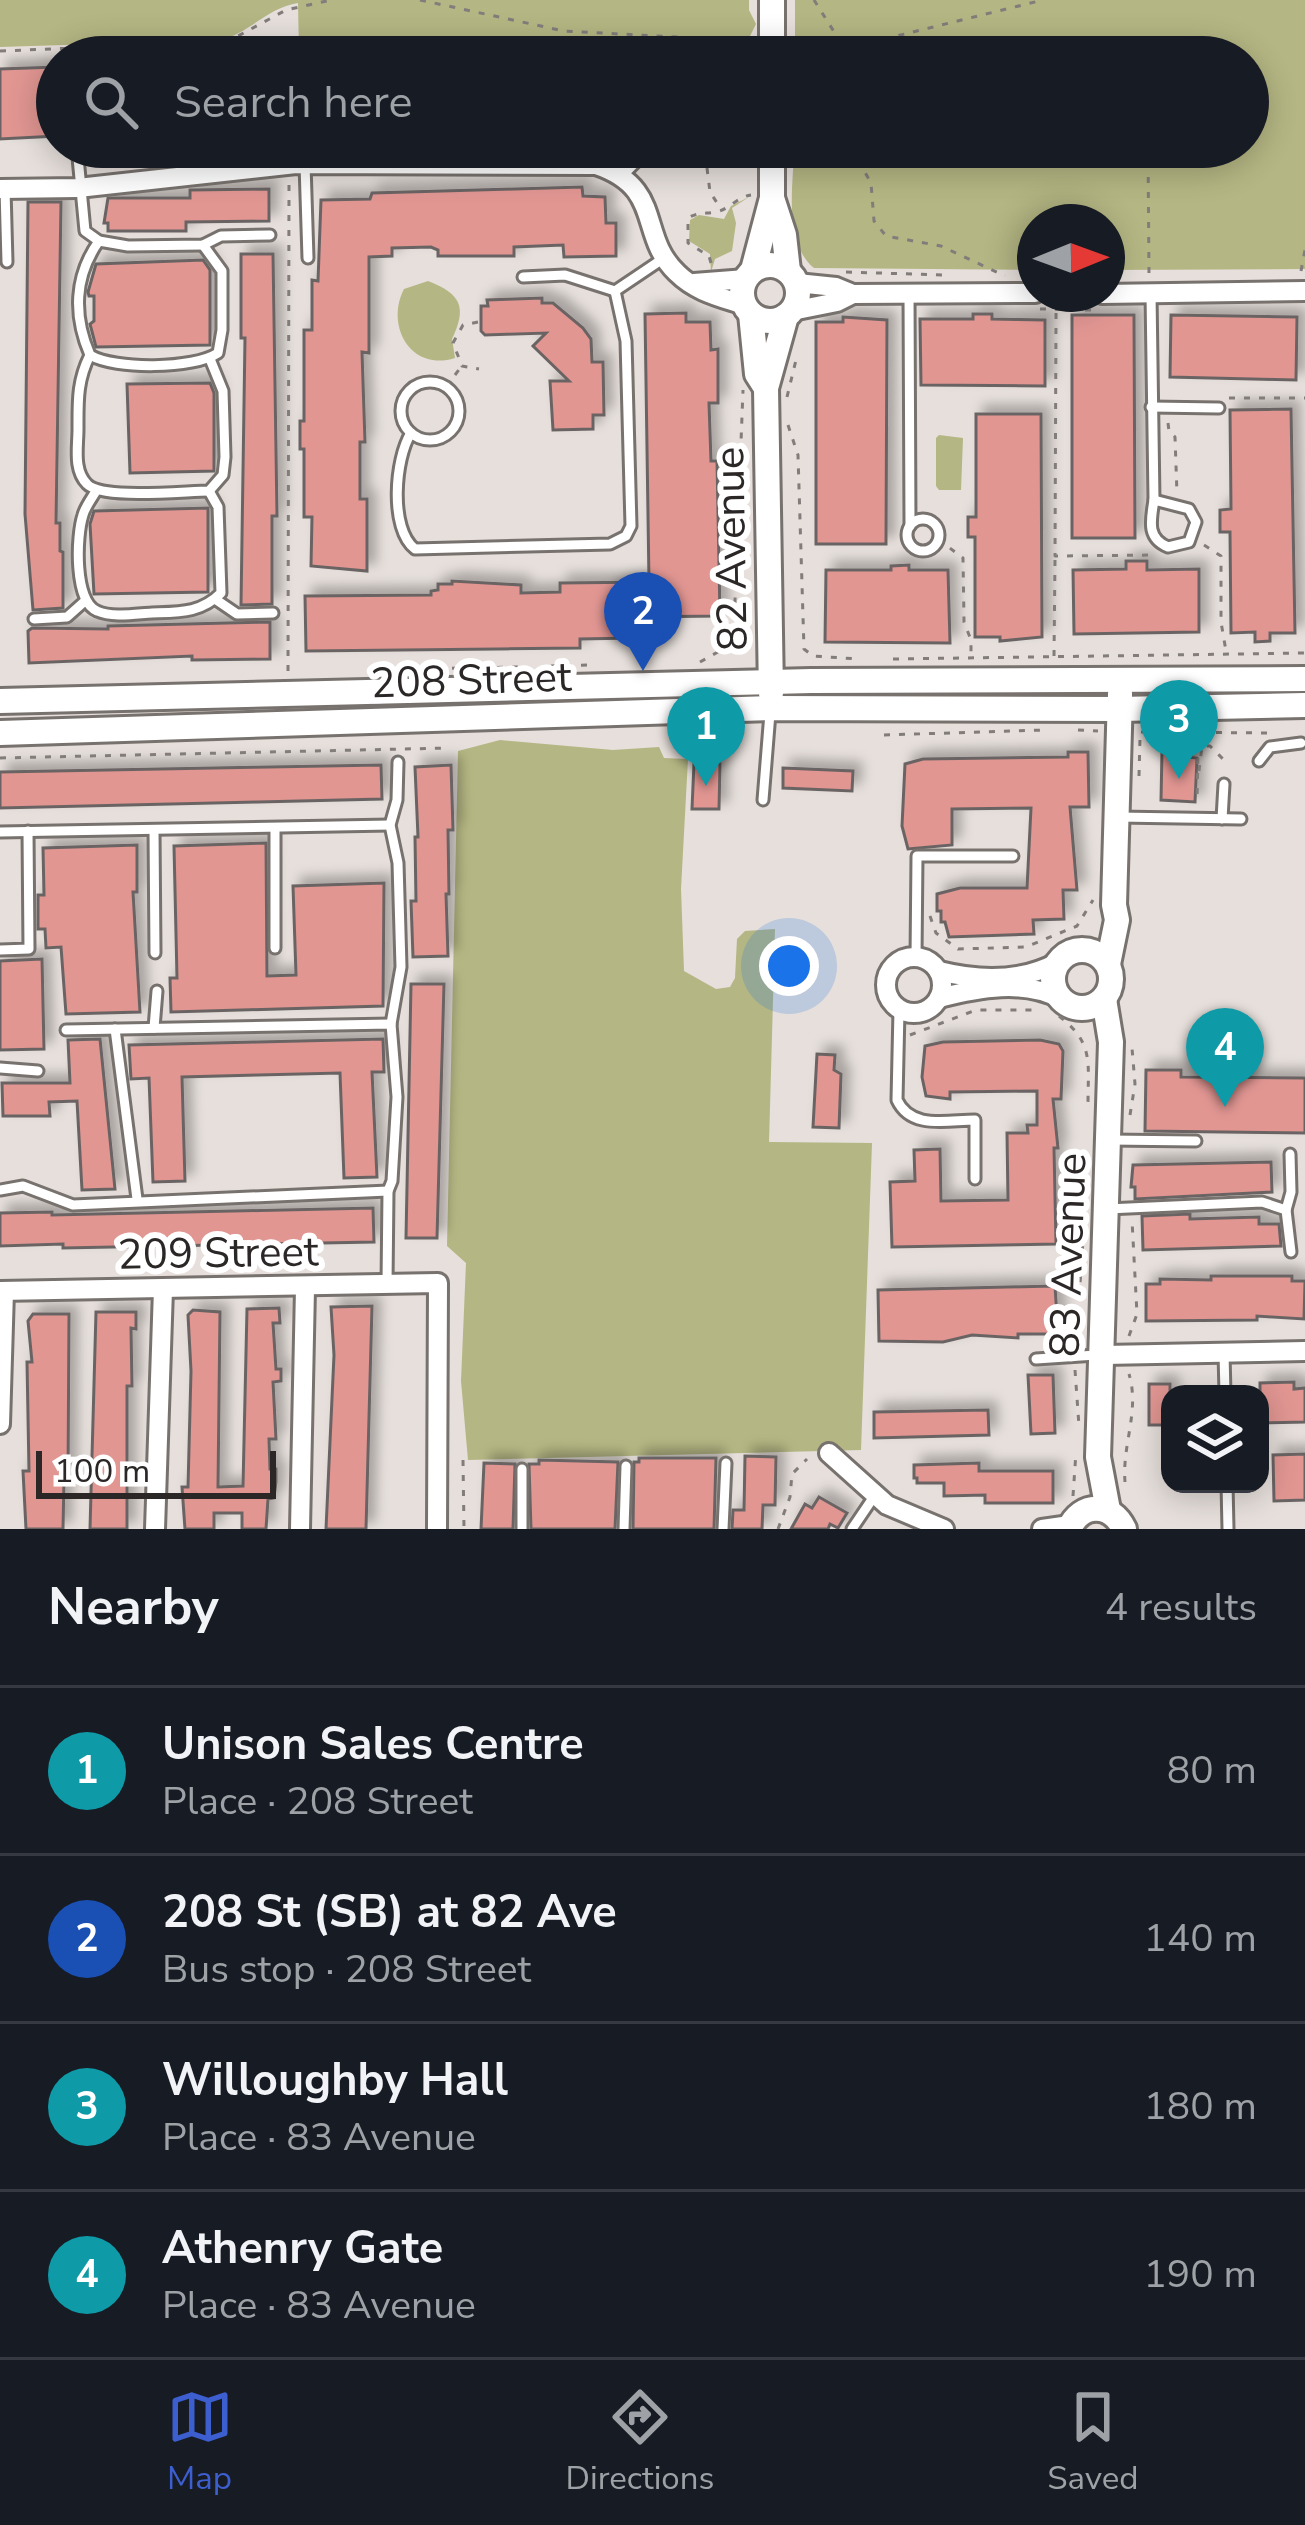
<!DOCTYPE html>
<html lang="en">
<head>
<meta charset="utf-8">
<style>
  :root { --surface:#171b24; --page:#242831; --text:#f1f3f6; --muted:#9ea1a6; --line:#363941; --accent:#3c5ecf }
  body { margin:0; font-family:"Nunito Sans",sans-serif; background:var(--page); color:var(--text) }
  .controls { position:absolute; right:36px; bottom:36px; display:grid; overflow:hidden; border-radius:24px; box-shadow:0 6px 30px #0003 }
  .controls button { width:108px; height:108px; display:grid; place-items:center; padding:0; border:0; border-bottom:3px solid var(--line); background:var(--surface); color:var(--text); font:60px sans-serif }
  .compass { position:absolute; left:1017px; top:204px; width:108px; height:108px; border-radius:50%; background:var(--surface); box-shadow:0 6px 30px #0003; rotate:89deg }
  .scale { position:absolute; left:36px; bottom:30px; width:240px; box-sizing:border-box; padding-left:12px; border:6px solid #2a2726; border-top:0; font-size:33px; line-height:42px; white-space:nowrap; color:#2a2726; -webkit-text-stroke:9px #fff; paint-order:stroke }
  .you { position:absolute; left:789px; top:966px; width:42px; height:42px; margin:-30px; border:9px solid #fff; border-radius:50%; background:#1a73e8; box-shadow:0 0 0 18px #1a73e833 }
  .badge { display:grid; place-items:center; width:78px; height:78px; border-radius:50%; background:var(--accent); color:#fff; font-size:39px; font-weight:700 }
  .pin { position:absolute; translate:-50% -99px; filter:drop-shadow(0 3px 6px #0008) }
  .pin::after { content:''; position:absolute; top:63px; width:42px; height:36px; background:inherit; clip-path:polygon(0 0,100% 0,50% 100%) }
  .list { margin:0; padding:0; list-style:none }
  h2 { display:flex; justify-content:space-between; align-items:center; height:156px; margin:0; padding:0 48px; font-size:51px }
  h2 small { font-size:39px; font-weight:400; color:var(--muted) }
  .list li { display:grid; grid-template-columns:78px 1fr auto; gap:36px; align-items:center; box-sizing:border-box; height:168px; padding:0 48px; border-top:3px solid var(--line) }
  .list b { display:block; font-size:45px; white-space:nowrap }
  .list p { margin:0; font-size:39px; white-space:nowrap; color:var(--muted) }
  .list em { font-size:39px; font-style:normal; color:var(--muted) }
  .icon { flex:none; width:66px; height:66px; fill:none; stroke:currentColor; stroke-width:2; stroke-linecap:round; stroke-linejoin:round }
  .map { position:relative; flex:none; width:1305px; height:1529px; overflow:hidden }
  .search { position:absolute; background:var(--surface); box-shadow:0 6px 30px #0003; left:36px; right:36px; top:36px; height:132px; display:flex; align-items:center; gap:30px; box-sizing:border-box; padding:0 42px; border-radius:66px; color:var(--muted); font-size:45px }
  .sheet { height:828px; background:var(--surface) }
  nav { display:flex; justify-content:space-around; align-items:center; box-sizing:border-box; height:168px; border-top:3px solid var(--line); background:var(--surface); font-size:33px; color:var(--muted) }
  nav a { display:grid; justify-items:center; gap:6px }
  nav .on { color:var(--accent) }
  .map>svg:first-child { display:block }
</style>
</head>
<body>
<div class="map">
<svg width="1305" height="1529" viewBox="0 0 1305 1529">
  <defs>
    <filter id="shadow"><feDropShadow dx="8" dy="-8" stdDeviation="6" flood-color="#0004"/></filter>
  </defs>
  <rect width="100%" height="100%" fill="#e6dfdb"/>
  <g fill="#b4b683">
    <path d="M0 0H749V10L756 24 746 44 299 52 298 3C269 7 249 33 221 40L0 47Z"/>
    <path d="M795 0H1305V269L1107 270V222H1035V270L814 268C782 242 794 183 794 147H1248V57H795Z"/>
    <polygon points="749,197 732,208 736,223 732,251 715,259 711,272 710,254 689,241 690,220 699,215 724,219 731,206"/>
    <path d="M428 281C462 294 467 308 452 339L455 358C411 372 385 326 404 289Z"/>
    <polygon points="939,435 963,438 961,490 939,490 936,486 936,438"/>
    <polygon points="500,740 613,750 659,747 664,758 688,759 681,889 684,971 716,989 730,987 735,978 737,939 745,931 775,929 769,1142 872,1143 861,1450 468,1460 461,1381 466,1263 447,1246 458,751"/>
  </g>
  <g fill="#e19692" stroke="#6b6463" stroke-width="3" filter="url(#shadow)">
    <polygon points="57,67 57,136 0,139 0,69"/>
    <polygon points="582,187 583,196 605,197 606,223 616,223 616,256 564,257 563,245 514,247 514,256 438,256 438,250 431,247 392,248 392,256 369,257 369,353 362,352 365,442 360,442 360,499 367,499 367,571 311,566 312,517 304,517 304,449 300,449 300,421 304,421 304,330 312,330 312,280 318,281 321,200 370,199 372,193"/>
    <polygon points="269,189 269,221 186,222 186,231 108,231 108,223 104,223 108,198 190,198 190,190"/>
    <polygon points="28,202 61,202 56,523 60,523 60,551 63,552 63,608 33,610 25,514"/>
    <polygon points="241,254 273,254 277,516 272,516 272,604 241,605 245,338 241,338"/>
    <polygon points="203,260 210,270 210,345 96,347 90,324 94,321 94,296 89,296 88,292 96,264"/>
    <polygon points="542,298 542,303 553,303 583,328 591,339 592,362 603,362 604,415 593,415 593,429 553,430 550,381 569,381 533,346 546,333 485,335 481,331 481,306 488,306 487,300"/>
    <polygon points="686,313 686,322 710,322 711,350 718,349 718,403 709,403 711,461 717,461 720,616 631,617 632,638 580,639 580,648 306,651 305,596 431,595 431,591 438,590 438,584 452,584 452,581 521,585 521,593 560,592 560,583 649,582 645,314"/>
    <polygon points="973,314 992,314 992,319 1045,320 1045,386 921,385 920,319 973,319"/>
    <polygon points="1072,315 1134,315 1135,538 1072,538"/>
    <polygon points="1171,315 1297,317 1296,380 1170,377"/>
    <polygon points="843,317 887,320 886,544 816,544 816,322 843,322"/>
    <polygon points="210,383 214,393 214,471 130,473 127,384"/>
    <polygon points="1291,409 1295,633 1270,633 1270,641 1255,642 1255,632 1231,633 1230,532 1220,532 1220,510 1231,509 1230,410"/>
    <polygon points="976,414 1041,414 1042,637 1000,641 1000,637 975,637 975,537 968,537 968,517 976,517"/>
    <polygon points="208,508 208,592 94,594 90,524 94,511"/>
    <polygon points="1126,561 1147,561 1147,570 1199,569 1199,632 1074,634 1073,570 1126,569"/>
    <polygon points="909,565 909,570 948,570 950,643 825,642 826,570 891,570 891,566"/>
    <polygon points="270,622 270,659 192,660 192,656 29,663 28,631 32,628 108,629 108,626"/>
    <polygon points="1162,751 1186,751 1186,757 1197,758 1195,802 1161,800"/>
    <polygon points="1068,752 1088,752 1089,807 1070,807 1077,890 1063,890 1064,919 1033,920 1034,934 949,937 945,922 941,922 941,911 937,911 937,894 960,888 1027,888 1031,808 952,809 952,845 908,849 902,826 905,764 923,759 1068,757"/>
    <polygon points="694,763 720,764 719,809 692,809"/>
    <polygon points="381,765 382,799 0,808 0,772"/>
    <polygon points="451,765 453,830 448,830 449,894 446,894 448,956 413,957 411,901 416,901 415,837 418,837 415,767"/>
    <polygon points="783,768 853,771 852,791 783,788"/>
    <polygon points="266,843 267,976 296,975 293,886 384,883 383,1006 171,1012 170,978 177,978 174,846"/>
    <polygon points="137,845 137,892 133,892 140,1012 66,1014 61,947 46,948 45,929 38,929 38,895 44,895 43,848"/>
    <polygon points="42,959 44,1049 0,1050 0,961"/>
    <polygon points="411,984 444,984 437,1238 406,1238"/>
    <polygon points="100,1039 115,1189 82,1190 77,1101 49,1102 50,1116 3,1116 2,1083 70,1083 68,1040"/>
    <polygon points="383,1039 384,1072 372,1072 377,1177 344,1178 340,1073 182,1077 185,1181 153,1182 149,1078 131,1079 129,1045"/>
    <polygon points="1040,1040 1059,1044 1063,1051 1061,1099 1053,1099 1058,1148 1054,1148 1056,1244 892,1247 890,1182 915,1181 914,1150 940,1149 941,1201 1008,1200 1007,1133 1028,1133 1027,1125 1037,1125 1037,1091 950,1092 950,1099 926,1096 922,1077 925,1046 943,1042"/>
    <polygon points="817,1054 835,1055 834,1070 841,1074 839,1128 813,1127"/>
    <polygon points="1146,1070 1181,1070 1181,1077 1305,1078 1305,1133 1145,1131"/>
    <polygon points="1271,1162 1272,1192 1135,1199 1135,1187 1131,1187 1133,1165"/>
    <polygon points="373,1208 374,1242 63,1248 63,1244 0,1246 0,1213 52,1212 52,1215"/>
    <polygon points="1190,1214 1190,1219 1259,1217 1259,1224 1279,1224 1281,1246 1143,1250 1142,1216"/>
    <polygon points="1211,1276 1292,1276 1292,1281 1305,1281 1304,1319 1257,1316 1257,1320 1146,1321 1146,1284 1160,1284 1160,1279 1211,1280"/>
    <polygon points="1055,1286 1058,1334 1018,1334 1018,1338 972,1335 943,1342 879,1341 878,1290"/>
    <polygon points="372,1306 366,1529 326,1529 334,1355 331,1307"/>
    <polygon points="279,1308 280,1323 273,1323 276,1369 281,1369 281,1381 273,1382 276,1439 269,1439 270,1469 276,1469 276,1482 274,1498 268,1499 266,1529 242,1529 242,1513 214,1513 214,1529 185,1529 182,1487 188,1487 191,1371 188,1315 193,1310 220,1312 218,1487 243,1486 247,1309"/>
    <polygon points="96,1312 136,1312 136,1329 131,1328 132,1386 127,1386 127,1529 90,1529"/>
    <polygon points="33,1314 69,1314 68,1479 64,1479 63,1529 26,1529 23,1471 29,1471 27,1362 32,1362 28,1321"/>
    <polygon points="1028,1375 1053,1375 1055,1433 1031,1434"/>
    <polygon points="1294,1382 1294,1389 1305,1388 1305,1422 1260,1423 1260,1383"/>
    <rect x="1149" y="1384" width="21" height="41"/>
    <polygon points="988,1410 989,1435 874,1438 874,1412"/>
    <polygon points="1305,1454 1305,1500 1274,1501 1273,1455"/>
    <polygon points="745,1456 776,1457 775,1505 763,1505 762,1529 732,1529 733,1510 744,1510"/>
    <polygon points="639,1458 716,1458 714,1529 633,1529 634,1462 639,1462"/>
    <polygon points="539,1460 618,1462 615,1529 531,1529 529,1464 539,1464"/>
    <polygon points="484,1463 515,1464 513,1529 481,1529"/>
    <polygon points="979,1463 979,1471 1053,1471 1053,1503 985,1503 985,1495 944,1496 944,1483 917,1483 917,1478 914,1478 914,1465"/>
    <polygon points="819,1497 847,1513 838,1528 830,1524 828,1529 791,1529 805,1504 812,1508"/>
  </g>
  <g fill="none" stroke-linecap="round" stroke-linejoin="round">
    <g stroke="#78726e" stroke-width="15">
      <g id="lane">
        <polyline points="77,147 85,231 99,241 128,246 203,245 221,236 270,235"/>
        <polyline points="305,164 308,258"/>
        <polyline points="621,177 641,157 731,154"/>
        <polyline points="5,189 7,262"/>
        <path d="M99 241C74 276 73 316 90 355 115 370 194 369 218 353L222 330V271L203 245"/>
        <polyline points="523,277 565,275 615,291 664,258"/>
        <polyline points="909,292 910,526"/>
        <polyline points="1151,294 1154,500"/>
        <path d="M90 355C77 381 78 401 78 429 78 447 73 470 87 484 102 500 185 491 209 491L223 475 225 457 223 391 210 359"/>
        <circle cx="430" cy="411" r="29"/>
        <polyline points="1151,407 1219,408"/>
        <path d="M411 433C395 458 389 529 415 549L610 544 626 536 631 526 626 341 615 291"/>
        <path d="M96 491C92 498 85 507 83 515 76 536 74 602 97 611 113 618 135 614 152 613 180 612 201 613 221 593L218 507 209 491"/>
        <path d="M1154 500 1189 509 1196 522 1189 542 1168 547C1146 538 1151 520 1154 500Z"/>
        <circle cx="923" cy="535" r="16"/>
        <polyline points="215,599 237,614 273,613"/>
        <polyline points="34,619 67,617 85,601"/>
        <polyline points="1259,761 1270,747 1301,743"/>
        <polyline points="763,800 770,713"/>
        <polyline points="1118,817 1241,819"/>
        <polyline points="1222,819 1224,784"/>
        <polyline points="275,828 275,948"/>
        <polyline points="154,830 155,953"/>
        <polyline points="0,832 390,825"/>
        <polyline points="0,950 29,949 28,831"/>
        <polyline points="916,957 917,856 1013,856"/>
        <path d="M899 1010 897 1100C911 1130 947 1120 975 1120V1179"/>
        <polyline points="391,1024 401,967 398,863 390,825 397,800 398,762"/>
        <polyline points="154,1028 157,991"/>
        <polyline points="115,1029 137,1199"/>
        <polyline points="66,1030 391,1024 397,1097 392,1181 388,1191 387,1284"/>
        <polyline points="0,1068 38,1071"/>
        <polyline points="1109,1140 1196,1141"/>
        <polyline points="1290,1154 1291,1192 1286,1210 1291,1252"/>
        <polyline points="0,1190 23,1186 73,1205 388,1191"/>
        <polyline points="1107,1209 1262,1202 1286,1210"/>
        <polyline points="1224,1353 1225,1394"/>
        <polyline points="1036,1359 1096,1355"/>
        <polyline points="1227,1484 1228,1529"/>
        <polyline points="522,1529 522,1469"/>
        <polyline points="624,1529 626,1466"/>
        <polyline points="723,1529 726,1463"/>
        <polyline points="852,1529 875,1495"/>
      </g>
    </g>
    <g stroke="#78726e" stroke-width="24">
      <g id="street">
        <path d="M0 189 78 188 296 164 596 165C665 188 637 235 677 273 696 292 720 297 744 305"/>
        <polyline points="694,283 746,279"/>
        <polyline points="797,283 836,287 853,294 1035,293"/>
        <polyline points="1102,294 1305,291"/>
        <polyline points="792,311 837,302 853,294"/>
        <circle cx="914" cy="985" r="28"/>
        <path d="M939 971C979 981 1022 982 1058 962"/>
        <path d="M939 998C978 988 1024 979 1061 999"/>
        <polyline points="0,1291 438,1283 437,1529"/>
        <polyline points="1104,1355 1305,1351"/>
        <polyline points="0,1424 4,1291"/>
        <polyline points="829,1453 887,1505 944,1529"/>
        <polyline points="155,1529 163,1289"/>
        <polyline points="300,1529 305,1288"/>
        <polyline points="1042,1529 1070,1525"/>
      </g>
    </g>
    <g stroke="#78726e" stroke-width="30">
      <g id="secondary">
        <polyline points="772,57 772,0"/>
        <polyline points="772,198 784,235 788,271"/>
        <circle cx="770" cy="293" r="28"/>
        <polyline points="753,270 772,198 772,147"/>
        <polyline points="751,314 757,374 766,388"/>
        <polyline points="771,693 766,388 786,316"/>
        <polyline points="0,701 811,681 1305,679"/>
        <polyline points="0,733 771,708 1120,709 1305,705"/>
        <circle cx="1082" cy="979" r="29"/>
        <polyline points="1108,964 1117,920 1114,905 1120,694"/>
        <polyline points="1104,999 1111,1042 1098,1457 1108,1510"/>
        <path d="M1069 1529C1081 1502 1111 1502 1124 1529"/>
      </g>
    </g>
    <g stroke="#827d7b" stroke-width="3" stroke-dasharray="6 9" stroke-linecap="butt">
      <polyline points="420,0 564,31 750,41"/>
      <polyline points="814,0 838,38 843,57"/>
      <polyline points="0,51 227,42 286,10 331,0"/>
      <polyline points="289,57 289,56"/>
      <polyline points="750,57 751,41"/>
      <polyline points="811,57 1043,0"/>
      <polyline points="1148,57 1148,52"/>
      <polyline points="851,147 871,183 874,221 886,236 941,246 1005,276"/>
      <polyline points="1148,147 1149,277"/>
      <polyline points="707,168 710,192 721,209"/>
      <path d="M711 263 709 256 688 243V218C698 212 705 214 716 212 730 209 737 197 751 195"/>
      <polyline points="1301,271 1305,250"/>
      <polyline points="846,272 944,275"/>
      <polyline points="1040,309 1091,310"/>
      <polyline points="1056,313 1055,556 1156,555"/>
      <polyline points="478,322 463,325 453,343 462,366 479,369"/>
      <polyline points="446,387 461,367"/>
      <polyline points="787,397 796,360"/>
      <polyline points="1229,398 1305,398"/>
      <polyline points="1168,423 1169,431 1175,437 1177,494"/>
      <polyline points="788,425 798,455 804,649 813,656 859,659"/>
      <polyline points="938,539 963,558 964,622 971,640 971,656"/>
      <polyline points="1204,545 1221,556 1221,622 1226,651"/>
      <polyline points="1054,656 1055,558"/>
      <polyline points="893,659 1305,653"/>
      <polyline points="700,662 725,648 734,626 743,390"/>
      <polyline points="551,666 589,665"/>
      <polyline points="407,669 518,667"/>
      <polyline points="288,671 289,183"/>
      <polyline points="1078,730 1098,731"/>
      <polyline points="1141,732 1275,733"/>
      <polyline points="884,735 1044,730"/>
      <polyline points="1175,750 1198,751 1197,802"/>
      <polyline points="0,758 449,748"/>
      <polyline points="1199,771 1202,746 1210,746 1224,760"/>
      <polyline points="1139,776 1140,738"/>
      <polyline points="930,916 936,933 958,949 1026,947 1077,926 1093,900"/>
      <path d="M1059 1016C1094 1043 1088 1062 1088 1103"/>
      <polyline points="910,1035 976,1010 1039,1010"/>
      <polyline points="1130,1115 1135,1084 1132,1048"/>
      <polyline points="1129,1336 1137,1314 1132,1220"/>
      <polyline points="1076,1342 1084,1226"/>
      <polyline points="1075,1370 1079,1426"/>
      <polyline points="463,1460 464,1529"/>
      <path d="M1125 1482C1122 1444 1140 1411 1129 1374"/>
      <polyline points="1073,1496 1076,1452"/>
      <polyline points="778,1529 790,1497 792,1474 807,1459"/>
    </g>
    <use href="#lane" stroke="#fff" stroke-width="9"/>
    <use href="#street" stroke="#fff" stroke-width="18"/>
    <use href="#secondary" stroke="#fff" stroke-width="24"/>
  </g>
  <g text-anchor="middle" stroke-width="12" stroke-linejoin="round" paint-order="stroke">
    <g font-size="42" fill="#2a2726" stroke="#fff">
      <text transform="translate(730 549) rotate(-91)" y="15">82 Avenue</text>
      <text transform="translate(471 679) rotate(-2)" y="15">208 Street</text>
      <text transform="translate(218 1252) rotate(-1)" y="15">209 Street</text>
      <text transform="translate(1067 1255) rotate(-88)" y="15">83 Avenue</text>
    </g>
  </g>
</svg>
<div class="controls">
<button><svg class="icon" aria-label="layers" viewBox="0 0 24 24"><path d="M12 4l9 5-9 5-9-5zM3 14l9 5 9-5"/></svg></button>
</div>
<svg class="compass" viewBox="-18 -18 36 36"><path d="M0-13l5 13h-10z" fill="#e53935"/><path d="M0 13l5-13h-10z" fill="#9ea1a6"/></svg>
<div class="scale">100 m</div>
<div class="you"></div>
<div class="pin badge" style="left:706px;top:786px;background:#0f9aa8">1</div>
<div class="pin badge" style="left:643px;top:671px;background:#1a4fb4">2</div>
<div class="pin badge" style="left:1179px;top:779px;background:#0f9aa8">3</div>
<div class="pin badge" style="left:1225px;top:1107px;background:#0f9aa8">4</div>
<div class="search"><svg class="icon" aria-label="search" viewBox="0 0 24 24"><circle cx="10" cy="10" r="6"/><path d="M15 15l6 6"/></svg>Search here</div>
</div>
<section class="sheet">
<h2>Nearby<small>4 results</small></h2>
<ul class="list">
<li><span class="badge" style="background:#0f9aa8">1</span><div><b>Unison Sales Centre</b><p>Place · 208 Street</p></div><em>80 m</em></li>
<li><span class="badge" style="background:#1a4fb4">2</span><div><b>208 St (SB) at 82 Ave</b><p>Bus stop · 208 Street</p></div><em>140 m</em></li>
<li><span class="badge" style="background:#0f9aa8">3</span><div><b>Willoughby Hall</b><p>Place · 83 Avenue</p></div><em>180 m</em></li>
<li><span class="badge" style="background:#0f9aa8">4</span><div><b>Athenry Gate</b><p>Place · 83 Avenue</p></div><em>190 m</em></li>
</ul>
</section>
<nav>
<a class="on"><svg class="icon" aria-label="map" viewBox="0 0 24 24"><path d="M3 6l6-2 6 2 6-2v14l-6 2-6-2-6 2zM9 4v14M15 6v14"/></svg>Map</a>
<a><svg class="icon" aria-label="directions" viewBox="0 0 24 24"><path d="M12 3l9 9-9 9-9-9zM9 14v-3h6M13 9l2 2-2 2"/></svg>Directions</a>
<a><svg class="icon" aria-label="saved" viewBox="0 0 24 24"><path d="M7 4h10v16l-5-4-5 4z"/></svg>Saved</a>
</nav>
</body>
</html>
